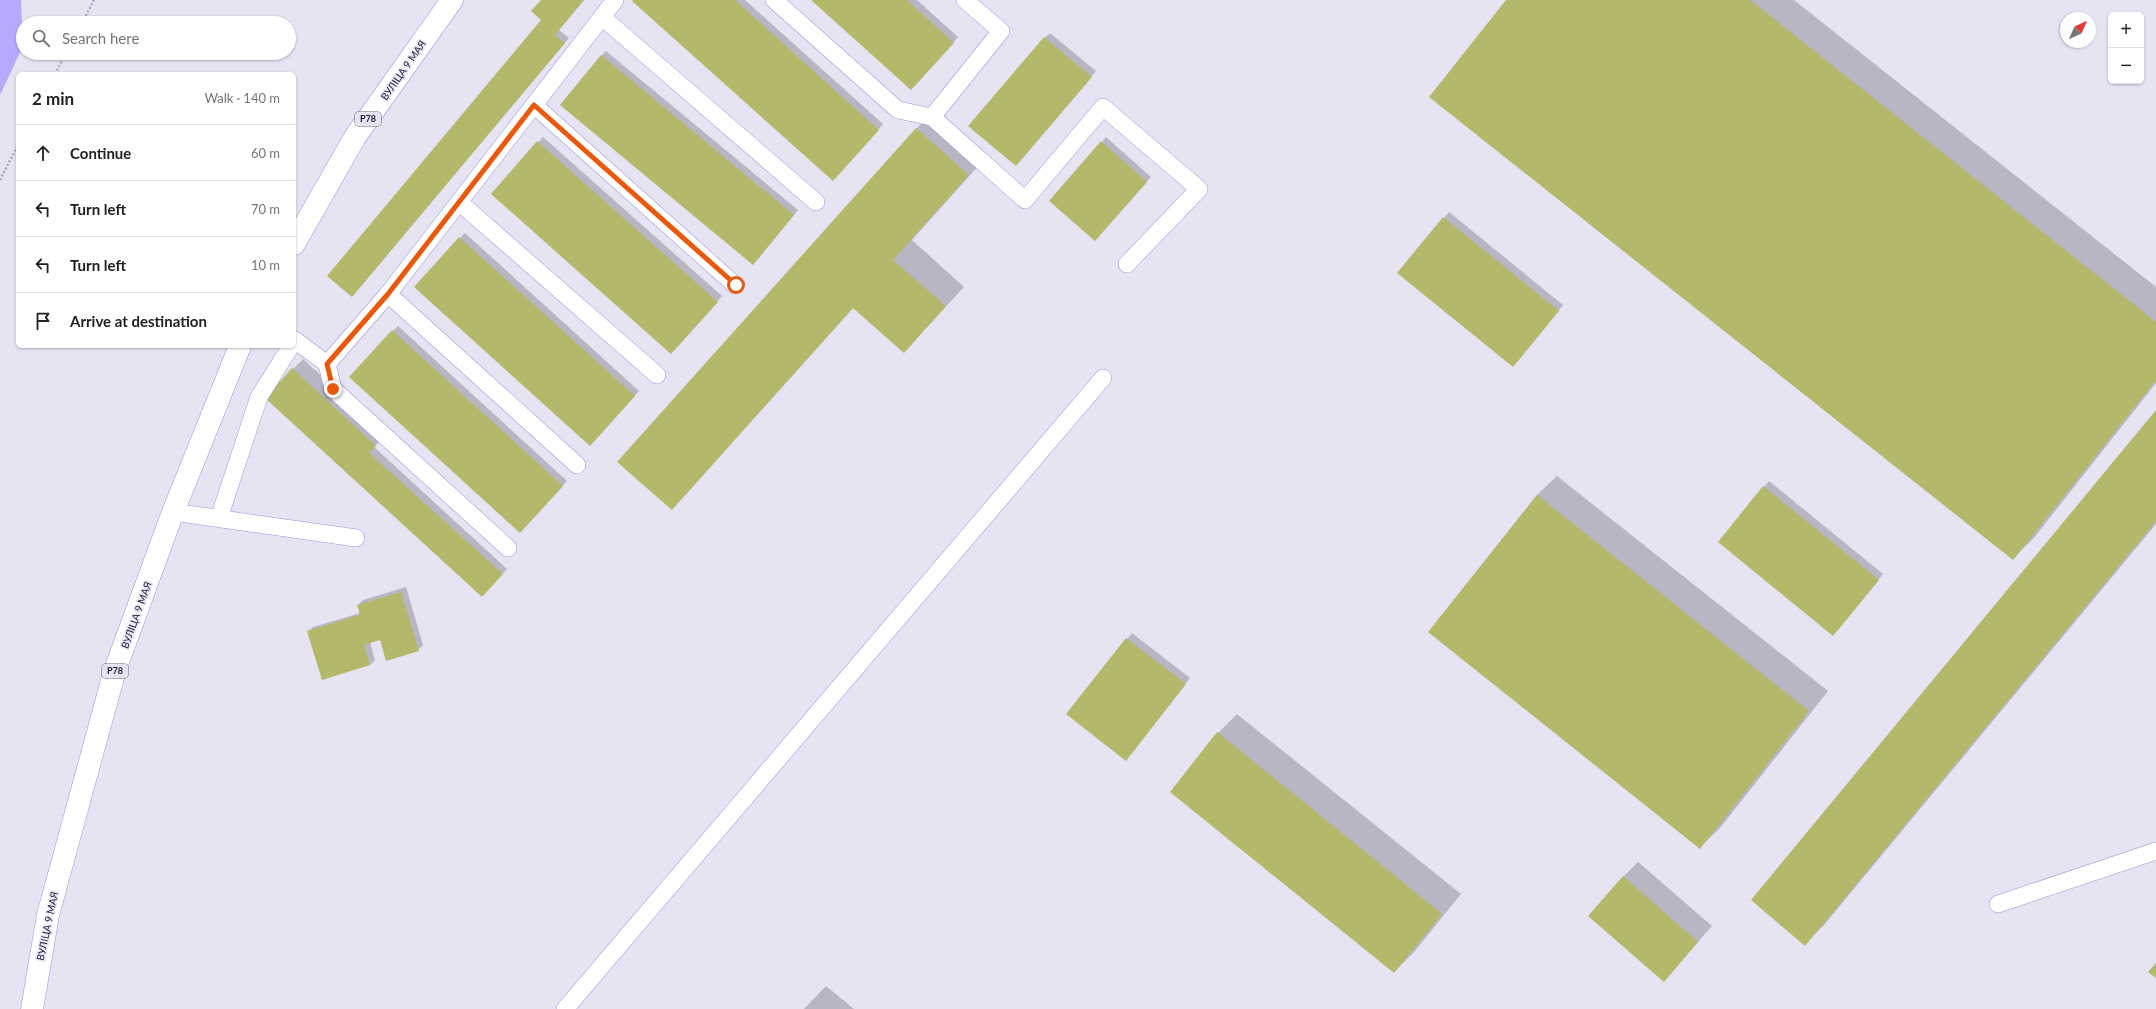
<!DOCTYPE html>
<html lang="en">
<head>
<meta charset="utf-8">
<style>
  :root { --surface:#fff; --page:#f6f6f6; --text:#222; --muted:#767676; --line:#e0e0e0 }
  body { margin:0; font-family:Lato,sans-serif; background:var(--page); color:var(--text) }
  .controls { position:absolute; right:12px; top:12px; display:grid; overflow:hidden; border-radius:6px; box-shadow:0 1px 3px #0004 }
  .controls button { width:36px; height:36px; display:grid; place-items:center; padding:0; border:0; border-bottom:1px solid var(--line); background:var(--surface); color:var(--text); font:20px sans-serif }
  .compass { position:absolute; left:2060px; top:12px; width:36px; height:36px; border-radius:50%; background:var(--surface); box-shadow:0 1px 3px #0004; rotate:45deg }
  .stop { position:absolute; width:12px; height:12px; margin:-9px; border:3px solid #ea580c; border-radius:50%; background:#fff }
  .stop.end { background:#ea580c; border-color:#fff; box-shadow:0 1px 4px #0008 }
  .list { margin:0; padding:0; list-style:none }
  h2 { display:flex; justify-content:space-between; align-items:center; height:52px; margin:0; padding:0 16px; font-size:17px }
  h2 small { font-size:13px; font-weight:400; color:var(--muted) }
  .list li { display:grid; grid-template-columns:26px 1fr auto; gap:12px; align-items:center; box-sizing:border-box; height:56px; padding:0 16px; border-top:1px solid var(--line) }
  .list b { display:block; font-size:15px; white-space:nowrap }
  .list em { font-size:13px; font-style:normal; color:var(--muted) }
  .icon { flex:none; width:22px; height:22px; fill:none; stroke:currentColor; stroke-width:2; stroke-linecap:round; stroke-linejoin:round }
  .map { position:relative; flex:none; width:2156px; height:1009px; overflow:hidden }
  .search { position:absolute; background:var(--surface); box-shadow:0 1px 3px #0004; left:16px; top:16px; width:280px; height:44px; display:flex; align-items:center; gap:10px; box-sizing:border-box; padding:0 14px; border-radius:22px; color:var(--muted); font-size:15px }
  .panel { position:absolute; background:var(--surface); box-shadow:0 1px 3px #0004; left:16px; top:72px; width:280px; height:276px; border-radius:6px }
  .map>svg:first-child { display:block }
</style>
</head>
<body>
<div class="map">
<svg width="2156" height="1009" viewBox="0 0 2156 1009">
  <rect width="100%" height="100%" fill="#e6e4f3"/>
  <polygon fill="#b8a8fe" points="0,0 21,0 23,46 0,95"/>
  <g fill="#0003">
    <polygon points="542,0 584,0 559,30 569,38 357,291 543,20"/>
    <polygon points="634,0 745,0 883,124 838,175"/>
    <polygon points="813,0 917,0 958,37 916,84"/>
    <polygon points="1507,0 1794,0 2156,287 2156,383 2033,539 2013,558"/>
    <polygon points="1050,33 1096,71 1021,160 1045,38"/>
    <polygon points="606,51 798,210 758,259 601,56"/>
    <polygon points="936,109 988,155 912,240 964,287 904,352 854,307 672,509 916,129"/>
    <polygon points="543,137 722,296 676,348 492,193"/>
    <polygon points="1106,137 1151,177 1095,240 1102,142"/>
    <polygon points="1449,212 1563,305 1518,361 1399,273"/>
    <polygon points="465,233 639,391 595,440 460,238"/>
    <polygon points="398,326 567,481 525,527 393,331"/>
    <polygon points="303,359 386,435 374,447 507,569 487,590 293,369"/>
    <polygon points="2156,412 2156,524 1824,925 1805,944"/>
    <polygon points="1557,476 1828,691 1720,828 1700,847 1429,632 1537,495"/>
    <polygon points="1769,481 1883,574 1838,630 1719,542"/>
    <polygon points="406,587 423,645 418,650 381,639 370,642 375,660 370,665 308,631 313,627 360,613 358,605 363,600"/>
    <polygon points="1132,633 1190,678 1130,755 1067,714"/>
    <polygon points="1237,714 1461,894 1414,952 1394,972 1218,733"/>
    <polygon points="1638,862 1712,926 1664,980 1623,877"/>
    <polygon points="826,986 854,1009 804,1009"/>
  </g>
  <g fill="#b3b86b">
    <polygon points="541,0 584,0 555,35 565,43 352,297 327,276 541,20 531,11"/>
    <polygon points="633,0 735,0 879,130 833,181 632,1"/>
    <polygon points="811,0 907,0 954,43 911,90"/>
    <polygon points="1506,0 1750,0 2156,322 2156,380 2013,560 1429,97"/>
    <polygon points="1044,37 1092,77 1016,166 968,126"/>
    <polygon points="601,55 794,215 753,265 560,105"/>
    <polygon points="916,128 969,175 893,260 946,306 904,353 853,308 672,510 617,462"/>
    <polygon points="537,141 718,302 671,354 491,194"/>
    <polygon points="1101,141 1147,182 1095,241 1049,201"/>
    <polygon points="1443,217 1559,311 1513,367 1397,273"/>
    <polygon points="459,237 635,396 590,446 414,287"/>
    <polygon points="392,330 563,486 520,533 349,377"/>
    <polygon points="292,368 376,446 369,453 503,574 482,597 265,398"/>
    <polygon points="2156,410 2156,521 1805,946 1751,900"/>
    <polygon points="1763,486 1879,580 1833,636 1718,542"/>
    <polygon points="1537,495 1809,711 1700,849 1428,632"/>
    <polygon points="401,592 419,651 386,661 380,640 364,645 370,665 322,680 307,631 360,615 357,605"/>
    <polygon points="1126,638 1186,684 1126,761 1066,714"/>
    <polygon points="1217,732 1442,914 1394,973 1170,792"/>
    <polygon points="1623,876 1698,942 1664,982 1588,916"/>
    <polygon points="2156,963 2156,978 2148,972"/>
  </g>
  <g fill="none" stroke-linecap="round" stroke-linejoin="round">
    <g stroke="#a094d9" stroke-width="18">
      <g id="lane">
        <polyline points="774,0 898,110 932,117"/>
        <polyline points="965,0 1001,31 932,117 1025,200 1103,107 1199,189 1127,264"/>
        <polyline points="602,17 816,202"/>
        <polyline points="534,105 735,285"/>
        <polyline points="459,202 657,375"/>
        <polyline points="388,294 577,465"/>
        <polyline points="295,340 327,364 388,294 615,0"/>
        <polyline points="327,364 333,389 508,548"/>
        <polyline points="173,512 356,538"/>
        <polyline points="219,518 259,397 291,346"/>
        <polyline points="1998,904 2156,851"/>
        <polyline points="565,1009 1103,378"/>
      </g>
    </g>
    <g stroke="#a094d9" stroke-width="23">
      <g id="primary">
        <polyline points="294,244 355,137 452,0"/>
        <polyline points="32,1009 48,915 115,670 173,512 240,346"/>
      </g>
    </g>
    <g stroke="#aca9bc" stroke-width="2.5" stroke-dasharray="2 2" stroke-linecap="butt">
      <polyline points="82,23 94,0"/>
      <polyline points="55,74 66,53"/>
      <polyline points="0,180 18,145"/>
    </g>
    <use href="#lane" stroke="#fff" stroke-width="17"/>
    <use href="#primary" stroke="#fff" stroke-width="22"/>
  </g>
  <g fill="none" stroke-linecap="round" stroke-linejoin="round">
    <polyline stroke="#ea580c" stroke-width="5" points="333,389 327,364 388,294 534,105 736,285"/>
  </g>
  <g text-anchor="middle" stroke-width="3" stroke-linejoin="round" paint-order="stroke">
    <g fill="#e6e4f3" stroke="#605c74" stroke-width="1">
      <rect x="355" y="112" width="26" height="14" rx="3"/>
      <rect x="102" y="664" width="26" height="14" rx="3"/>
    </g>
    <g font-size="9" font-weight="bold" fill="#27213d">
      <text x="368" y="122">Р78</text>
      <text x="115" y="674">Р78</text>
    </g>
    <g font-size="10" fill="#27213d" stroke="#e6e4f3">
      <text transform="translate(403 70) rotate(-55)" y="4">ВУЛІЦА 9 МАЯ</text>
      <text transform="translate(136 615) rotate(-70)" y="4">ВУЛІЦА 9 МАЯ</text>
      <text transform="translate(47 926) rotate(-78)" y="4">ВУЛІЦА 9 МАЯ</text>
    </g>
  </g>
</svg>
<div class="controls">
<button>+</button>
<button>−</button>
</div>
<svg class="compass" viewBox="-18 -18 36 36"><path d="M0-13l5 13h-10z" fill="#e53935"/><path d="M0 13l5-13h-10z" fill="#767676"/></svg>
<div class="stop" style="left:736px;top:285px"></div>
<div class="stop end" style="left:333px;top:389px"></div>
<div class="search"><svg class="icon" aria-label="search" viewBox="0 0 24 24"><circle cx="10" cy="10" r="6"/><path d="M15 15l6 6"/></svg>Search here</div>
<section class="panel">
<h2>2 min<small>Walk · 140 m</small></h2>
<ul class="list">
<li><svg class="icon" aria-label="ahead" viewBox="0 0 24 24"><path d="M12 20V5M6 11l6-6 6 6"/></svg><div><b>Continue</b></div><em>60 m</em></li>
<li><svg class="icon" aria-label="left" viewBox="0 0 24 24"><path d="M17 20v-9H6M10 6l-5 5 5 5"/></svg><div><b>Turn left</b></div><em>70 m</em></li>
<li><svg class="icon" aria-label="left" viewBox="0 0 24 24"><path d="M17 20v-9H6M10 6l-5 5 5 5"/></svg><div><b>Turn left</b></div><em>10 m</em></li>
<li><svg class="icon" aria-label="arrive" viewBox="0 0 24 24"><path d="M6 21V4h12l-3 4 3 4H6"/></svg><div><b>Arrive at destination</b></div></li>
</ul>
</section>
</div>
</body>
</html>
